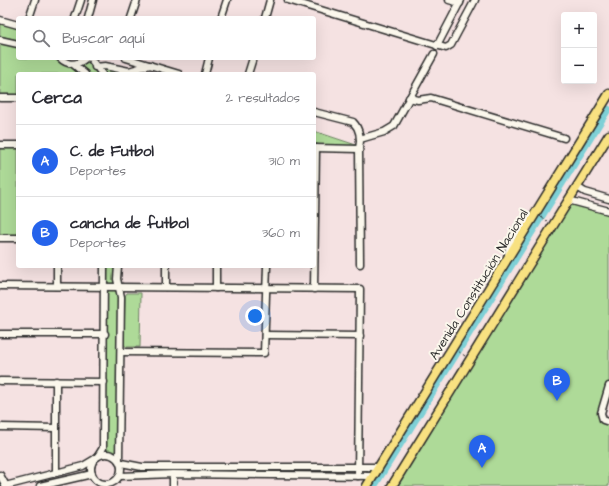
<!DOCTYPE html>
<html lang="es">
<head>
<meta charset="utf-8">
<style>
  :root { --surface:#fff; --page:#f7f7f7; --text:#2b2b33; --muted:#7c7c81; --line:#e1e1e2; --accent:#2563eb }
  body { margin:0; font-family:"Architects Daughter",sans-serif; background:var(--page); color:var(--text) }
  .controls { position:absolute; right:12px; top:12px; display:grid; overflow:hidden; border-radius:4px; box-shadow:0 4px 16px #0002 }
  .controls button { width:36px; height:36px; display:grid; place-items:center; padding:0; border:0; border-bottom:1px solid var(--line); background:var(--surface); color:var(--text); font:20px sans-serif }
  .you { position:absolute; left:255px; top:316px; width:14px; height:14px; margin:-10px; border:3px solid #fff; border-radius:50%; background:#1a73e8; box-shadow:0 0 0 6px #1a73e833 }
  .badge { display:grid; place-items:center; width:26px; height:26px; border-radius:50%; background:var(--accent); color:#fff; font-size:13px; font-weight:700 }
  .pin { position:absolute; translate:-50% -33px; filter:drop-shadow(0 1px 2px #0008) }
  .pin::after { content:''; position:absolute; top:21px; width:14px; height:12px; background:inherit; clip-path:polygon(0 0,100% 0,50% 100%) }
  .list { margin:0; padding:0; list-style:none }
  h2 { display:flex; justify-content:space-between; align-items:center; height:52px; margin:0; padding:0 16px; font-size:17px }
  h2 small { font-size:13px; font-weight:400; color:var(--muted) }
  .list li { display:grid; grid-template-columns:26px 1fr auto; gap:12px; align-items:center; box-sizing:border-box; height:72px; padding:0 16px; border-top:1px solid var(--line) }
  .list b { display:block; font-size:15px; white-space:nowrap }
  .list p { margin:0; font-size:13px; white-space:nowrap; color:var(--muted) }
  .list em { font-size:13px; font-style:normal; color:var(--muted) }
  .icon { flex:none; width:22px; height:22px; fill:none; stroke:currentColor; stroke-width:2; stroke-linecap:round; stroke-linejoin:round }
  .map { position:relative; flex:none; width:609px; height:486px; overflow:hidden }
  .search { position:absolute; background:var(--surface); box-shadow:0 4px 16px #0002; left:16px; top:16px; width:300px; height:44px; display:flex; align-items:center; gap:10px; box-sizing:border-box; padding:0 14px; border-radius:4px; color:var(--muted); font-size:15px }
  .panel { position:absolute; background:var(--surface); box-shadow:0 4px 16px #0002; left:16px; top:72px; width:300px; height:196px; border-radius:4px }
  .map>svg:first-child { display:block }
</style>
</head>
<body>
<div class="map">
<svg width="609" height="486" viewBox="0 0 609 486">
  <rect width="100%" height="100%" fill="#f5e2e2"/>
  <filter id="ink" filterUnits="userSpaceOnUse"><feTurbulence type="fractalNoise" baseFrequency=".025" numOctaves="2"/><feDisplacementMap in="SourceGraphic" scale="8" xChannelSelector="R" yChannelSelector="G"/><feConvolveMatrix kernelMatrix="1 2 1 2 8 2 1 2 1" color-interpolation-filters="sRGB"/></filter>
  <g filter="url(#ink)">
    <g fill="#aeda98" stroke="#6c8262">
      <polygon points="0,23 18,29 18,40 0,36"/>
      <polygon points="0,41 18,44 18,58 61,58 73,64 90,58 94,64 105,66 131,74 18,74 18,99 0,98"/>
      <polygon points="314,131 359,146 359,149 314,148"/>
      <rect x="0" y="145" width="18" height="93"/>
      <polygon points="568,200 609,212 609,389 601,415 609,422 609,486 392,486"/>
      <polygon points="104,266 118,266 121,297 119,460 112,455 100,454 103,448"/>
      <polygon points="127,293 141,293 140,347 127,347 124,345 125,296"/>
    </g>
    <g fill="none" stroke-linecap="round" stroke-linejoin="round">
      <polyline stroke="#7ed0d6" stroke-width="6" points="375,486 609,109"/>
      <g stroke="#2b2b2b" stroke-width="9">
        <g id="minor">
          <polyline points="288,0 446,48 451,45 475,0"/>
          <polyline points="449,0 460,3"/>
          <polyline points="29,18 35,0"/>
          <polyline points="75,18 81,0"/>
          <polyline points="88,18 93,0"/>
          <polyline points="131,18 137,0"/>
          <polyline points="221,18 227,0"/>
          <polyline points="265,18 270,0"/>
          <polyline points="0,20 18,25"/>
          <polyline points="0,40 18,44"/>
          <polyline points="437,46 461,0"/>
          <path d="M60 58C68 66 78 65 86 58"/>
          <polyline points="90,58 102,74"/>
          <polyline points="126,58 179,74"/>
          <polyline points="73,64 85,74"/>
          <polyline points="95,67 105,66 129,71 150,65"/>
          <polyline points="205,74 209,58"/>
          <polyline points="248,74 253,58"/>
          <polyline points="0,98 18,98"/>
          <polyline points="409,98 418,100 431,98 564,138"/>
          <path d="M314 112 353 122C360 129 361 140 359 149L314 148"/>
          <polyline points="360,139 384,132 394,126 434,54"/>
          <polyline points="0,145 18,145"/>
          <polyline points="359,149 360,264"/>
          <polyline points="577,187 585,192 609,199"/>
          <polyline points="568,200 609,211"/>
          <polyline points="0,238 18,238"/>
          <path d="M508 258C507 241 518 225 533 216"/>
          <polyline points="118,266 117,279 121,297 119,460"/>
          <polyline points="0,286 360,289 358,476"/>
          <polyline points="57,286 57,266"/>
          <polyline points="166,287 166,266"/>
          <polyline points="216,288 216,266"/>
          <polyline points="314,289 316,148"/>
          <polyline points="0,334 105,334"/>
          <polyline points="265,335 360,336"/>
          <polyline points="121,352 264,353 267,266"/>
          <polyline points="0,381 104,382"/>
          <polyline points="609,386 601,413 603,420 609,422"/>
          <polyline points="0,427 56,428"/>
          <circle cx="106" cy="469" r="15"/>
          <polyline points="98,456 103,448 103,443 104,266"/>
          <polyline points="121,463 142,467 379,467"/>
          <polyline points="56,472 56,381"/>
          <polyline points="0,475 6,486"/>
          <polyline points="120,476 173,474 373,476"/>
          <polyline points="5,486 83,466 93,460"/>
          <polyline points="40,486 92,474"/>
          <polyline points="173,486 173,474"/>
        </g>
      </g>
      <g stroke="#2b2b2b" stroke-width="11">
        <g id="major">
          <polyline points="367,486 609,94"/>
          <polyline points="392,486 609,135"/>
        </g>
      </g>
      <g stroke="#2b2b2b" stroke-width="1" stroke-dasharray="3 3" stroke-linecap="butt">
        <polyline points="541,217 547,221"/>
        <polyline points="458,351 465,356"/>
      </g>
      <use href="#minor" stroke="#fbf7ec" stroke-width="6"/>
      <use href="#major" stroke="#f8e181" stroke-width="8"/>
    </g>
  </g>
  <g text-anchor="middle" stroke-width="4" stroke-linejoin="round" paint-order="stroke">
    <g font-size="13" fill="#2b2b2b" stroke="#fbf7ec">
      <text transform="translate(478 284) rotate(-58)" y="5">Avenida Constitución Nacional</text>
    </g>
  </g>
</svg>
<div class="controls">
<button>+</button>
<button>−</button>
</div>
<div class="you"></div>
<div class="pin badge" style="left:482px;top:468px">A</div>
<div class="pin badge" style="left:557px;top:401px">B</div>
<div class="search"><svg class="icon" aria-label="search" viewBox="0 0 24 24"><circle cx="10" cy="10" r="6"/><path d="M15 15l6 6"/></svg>Buscar aquí</div>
<section class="panel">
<h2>Cerca<small>2 resultados</small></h2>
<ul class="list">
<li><span class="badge">A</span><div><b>C. de Futbol</b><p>Deportes</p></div><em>310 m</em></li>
<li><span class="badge">B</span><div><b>cancha de futbol</b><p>Deportes</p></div><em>360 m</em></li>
</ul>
</section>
</div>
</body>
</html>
